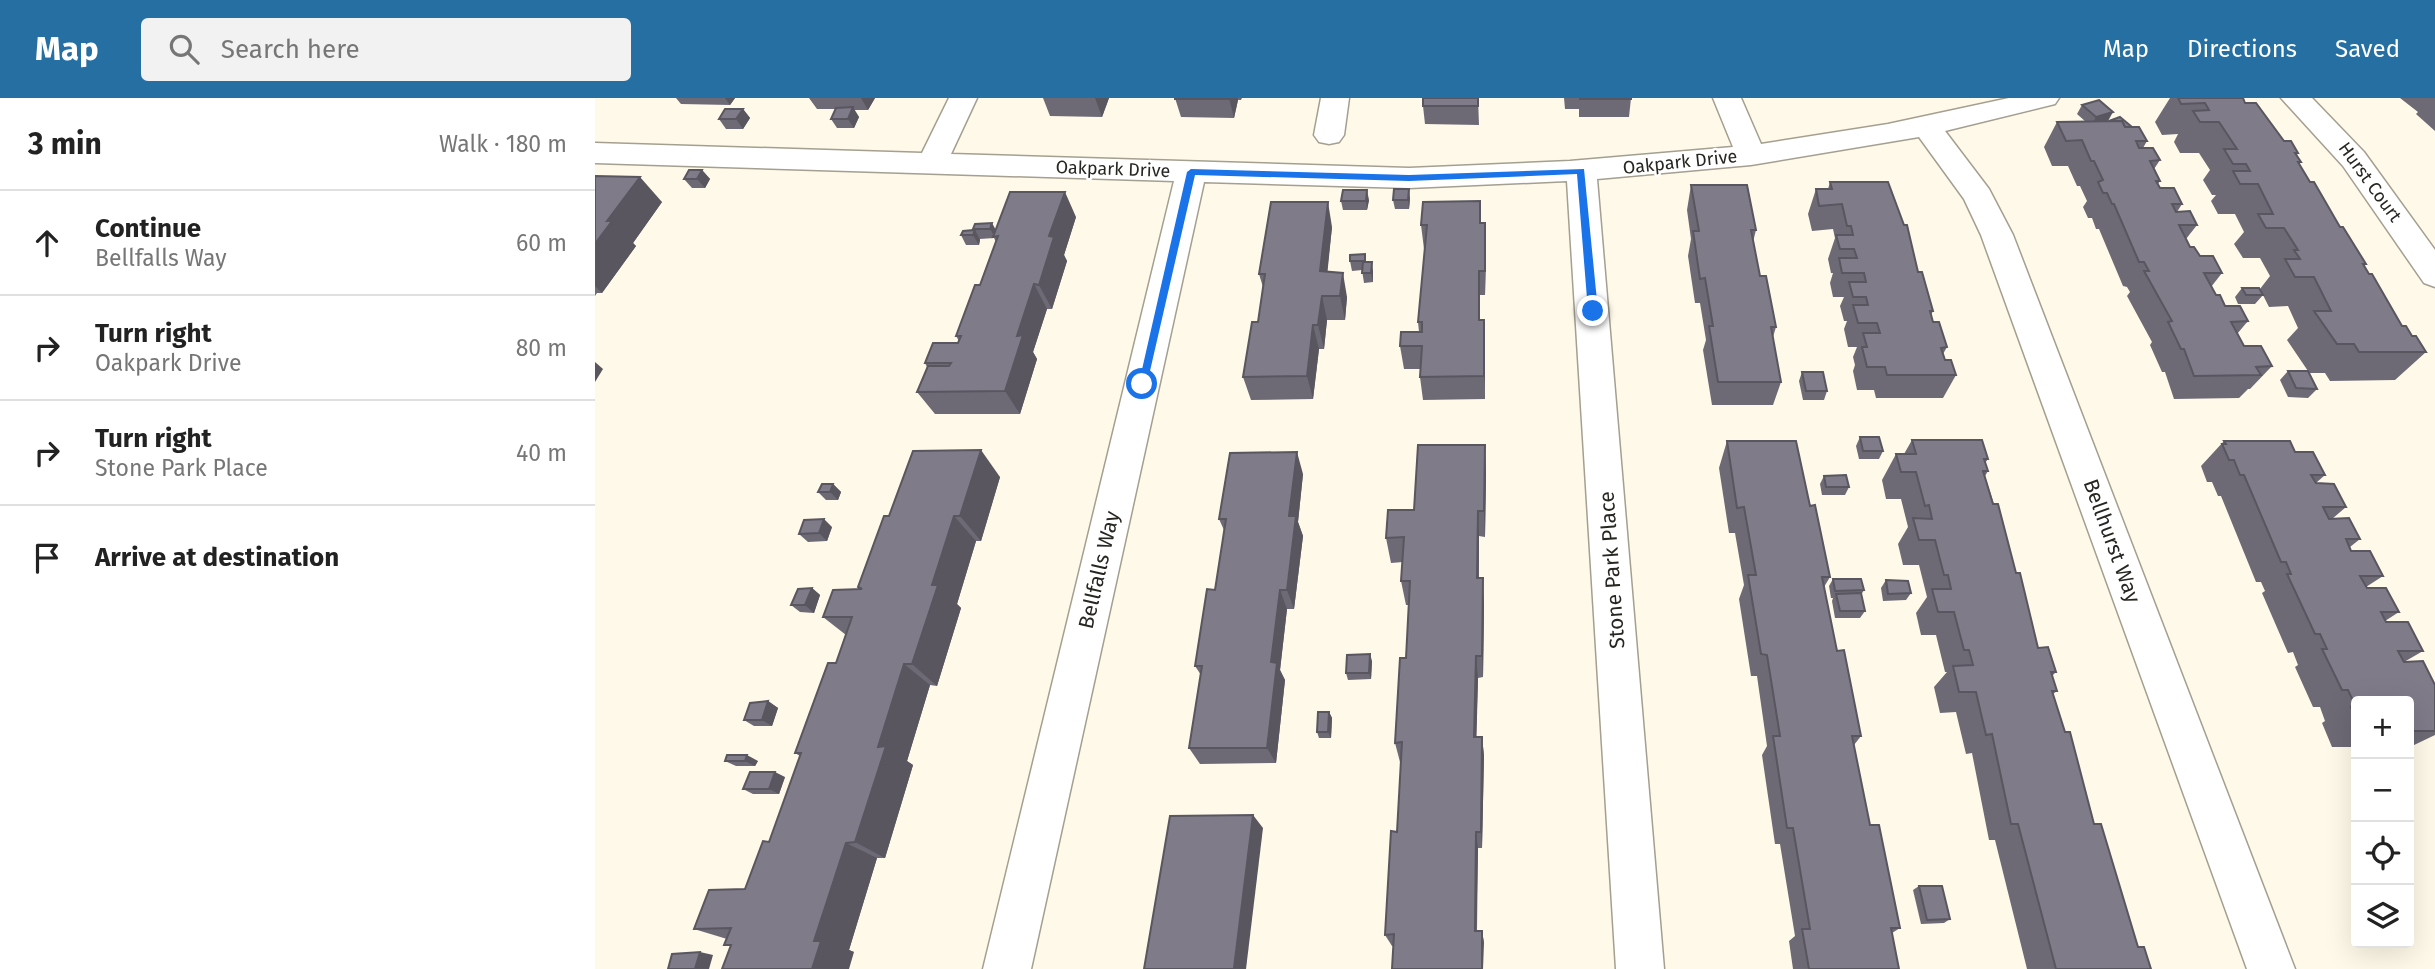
<!DOCTYPE html>
<html lang="en">
<head>
<meta charset="utf-8">
<style>
  :root { --surface:#fff; --page:#f2f2f2; --text:#222; --muted:#767676; --line:#e0e0e0; --accent:#266fa3 }
  body { margin:0; font-family:"Fira Sans",sans-serif; background:var(--page); color:var(--text) }
  .controls { position:absolute; right:21px; bottom:21px; display:grid; overflow:hidden; border-radius:7px; box-shadow:0 7px 28px #0002 }
  .controls button { width:63px; height:63px; display:grid; place-items:center; padding:0; border:0; border-bottom:2px solid var(--line); background:var(--surface); color:var(--text); font:35px sans-serif }
  .stop { position:absolute; width:21px; height:21px; margin:-16px; border:5px solid #1a73e8; border-radius:50%; background:#fff }
  .stop.end { background:#1a73e8; border-color:#fff; box-shadow:0 2px 7px #0008 }
  .list { margin:0; padding:0; list-style:none }
  h2 { display:flex; justify-content:space-between; align-items:center; height:91px; margin:0; padding:0 28px; font-size:30px }
  h2 small { font-size:23px; font-weight:400; color:var(--muted) }
  .list li { display:grid; grid-template-columns:46px 1fr auto; gap:21px; align-items:center; box-sizing:border-box; height:105px; padding:0 28px; border-top:2px solid var(--line) }
  .list b { display:block; font-size:26px; white-space:nowrap }
  .list p { margin:0; font-size:23px; white-space:nowrap; color:var(--muted) }
  .list em { font-size:23px; font-style:normal; color:var(--muted) }
  .icon { flex:none; width:38px; height:38px; fill:none; stroke:currentColor; stroke-width:2; stroke-linecap:round; stroke-linejoin:round }
  .map { position:relative; flex:none; width:1840px; height:871px; overflow:hidden }
  header { display:flex; align-items:center; gap:42px; box-sizing:border-box; height:98px; padding:0 35px; background:var(--accent); color:#fff }
  header strong { font-size:33px }
  nav { display:flex; gap:38px; margin-inline-start:auto; font-size:24px }
  .search { width:490px; height:63px; background:var(--page); display:flex; align-items:center; gap:18px; box-sizing:border-box; padding:0 24px; border-radius:7px; color:var(--muted); font-size:26px }
  main { display:flex }
  aside { flex:1; background:var(--surface) }
  .map>svg:first-child { display:block }
</style>
</head>
<body>
<header>
<strong>Map</strong>
<div class="search"><svg class="icon" aria-label="search" viewBox="0 0 24 24"><circle cx="10" cy="10" r="6"/><path d="M15 15l6 6"/></svg>Search here</div>
<nav><a>Map</a><a>Directions</a><a>Saved</a></nav>
</header>
<main>
<aside>
<h2>3 min<small>Walk · 180 m</small></h2>
<ul class="list">
<li><svg class="icon" aria-label="ahead" viewBox="0 0 24 24"><path d="M12 20V5M6 11l6-6 6 6"/></svg><div><b>Continue</b><p>Bellfalls Way</p></div><em>60 m</em></li>
<li><svg class="icon" aria-label="right" viewBox="0 0 24 24"><path d="M7 20v-9h11M14 6l5 5-5 5"/></svg><div><b>Turn right</b><p>Oakpark Drive</p></div><em>80 m</em></li>
<li><svg class="icon" aria-label="right" viewBox="0 0 24 24"><path d="M7 20v-9h11M14 6l5 5-5 5"/></svg><div><b>Turn right</b><p>Stone Park Place</p></div><em>40 m</em></li>
<li><svg class="icon" aria-label="arrive" viewBox="0 0 24 24"><path d="M6 21V4h12l-3 4 3 4H6"/></svg><div><b>Arrive at destination</b></div></li>
</ul>
</aside>
<div class="map">
<svg width="1840" height="871" viewBox="0 0 1840 871">
  <rect width="100%" height="100%" fill="#fff9e9"/>
  <g fill="none" stroke-linecap="round" stroke-linejoin="round">
    <g stroke="#a49f90" stroke-width="3">
      <g id="street">
        <polygon points="354,0 382,0 356,56 814,70 975,63 1138,49 1118,0 1146,0 1166,46 1293,26 1414,0 1464,0 1460,6 1350,33 1394,91 1418,137 1700,871 1652,871 1386,137 1369,101 1324,39 1156,67 1002,81 1069,871 1021,871 972,83 814,90 609,84 436,871 388,871 579,83 0,65 0,45 327,55"/>
        <polygon points="726,0 754,0 749,37 744,44 734,46 724,44 719,37"/>
        <polygon points="1686,0 1717,0 1769,54 1840,152 1840,189 1829,185 1748,68"/>
      </g>
    </g>
    <use href="#street" fill="#fff" fill-rule="evenodd"/>
  </g>
  <g fill="#6d6a76">
    <polygon points="81,0 140,0 135,7 86,6"/>
    <polygon points="214,0 280,0 273,12 259,12 264,19 259,30 242,30 236,21 240,11 222,11"/>
    <polygon points="448,0 514,0 507,19 455,18"/>
    <polygon points="580,0 647,0 646,2 643,2 639,20 586,19"/>
    <polygon points="883,0 884,27 830,26 828,8"/>
    <polygon points="969,0 1036,0 1034,19 984,19 984,11 970,11"/>
    <polygon points="1575,0 1648,0 1650,5 1689,43 1703,55 1702,57 1706,64 1704,67 1745,129 1771,166 1769,168 1807,228 1831,254 1800,282 1735,283 1730,275 1714,275 1722,291 1713,300 1693,299 1685,282 1693,273 1713,273 1692,242 1703,230 1693,208 1674,209 1668,197 1660,206 1643,206 1640,199 1647,190 1665,191 1675,178 1665,160 1648,160 1639,146 1649,134 1640,116 1623,116 1616,103 1621,97 1617,97 1608,82 1615,72 1604,55 1585,55 1579,44 1583,36 1567,37 1560,24"/>
    <polygon points="1805,0 1840,0 1840,33 1821,16 1823,14"/>
    <polygon points="1487,7 1513,23 1552,43 1548,50 1565,62 1559,71 1565,83 1563,86 1565,90 1587,106 1582,114 1602,127 1591,141 1595,149 1605,158 1627,175 1616,189 1621,197 1630,208 1653,223 1642,236 1649,248 1677,268 1655,291 1653,291 1644,300 1579,301 1570,274 1567,274 1555,247 1557,244 1532,198 1535,194 1532,189 1528,188 1504,131 1501,131 1497,120 1493,120 1488,109 1492,103 1485,88 1482,88 1473,68 1457,68 1449,49 1462,24 1491,24 1482,16"/>
    <polygon points="148,11 155,20 148,31 131,31 124,21"/>
    <polygon points="107,72 115,81 110,90 97,90 89,81"/>
    <polygon points="0,78 67,104 38,145 41,148 7,195 2,195 0,198"/>
    <polygon points="1235,84 1323,174 1338,213 1336,217 1338,224 1352,249 1348,256 1350,262 1361,277 1348,300 1281,300 1279,292 1262,292 1258,273 1260,267 1258,259 1262,249 1253,249 1249,231 1252,223 1249,223 1245,208 1249,199 1238,199 1235,185 1238,175 1236,175 1233,161 1240,140 1238,131 1217,133 1213,116 1221,91 1233,91"/>
    <polygon points="1096,87 1161,132 1158,144 1165,178 1181,229 1178,239 1186,284 1178,307 1117,307 1108,252 1111,242 1105,205 1100,205 1093,158 1096,141 1092,112"/>
    <polygon points="815,100 814,111 800,111 798,102"/>
    <polygon points="774,102 772,112 748,112 746,103"/>
    <polygon points="885,103 886,125 890,125 891,150 890,197 885,197 885,222 889,222 890,301 828,302 825,279 825,271 809,271 805,248 824,234 823,224 830,151 829,151 826,127"/>
    <polygon points="481,119 469,157 472,163 457,211 452,211 438,254 442,261 425,316 340,316 322,294 332,269 330,265 363,245 364,243 361,238 385,187 401,144 399,140 385,141 384,147 371,147 366,137 379,132 378,131 401,131"/>
    <polygon points="737,129 732,174 752,199 750,222 732,222 729,251 724,251 718,301 656,302 648,279 663,224 668,189 664,176"/>
    <polygon points="770,156 771,164 778,173 778,184 769,185 767,172 757,173 755,163"/>
    <polygon points="1207,274 1232,293 1229,302 1208,302 1204,283"/>
    <polygon points="1265,339 1288,353 1284,361 1264,361 1261,348"/>
    <polygon points="1317,342 1393,361 1390,365 1393,373 1390,378 1421,475 1443,550 1461,574 1457,578 1462,593 1458,596 1470,634 1499,726 1543,849 1556,871 1432,871 1400,742 1394,742 1377,655 1371,656 1361,614 1345,615 1339,589 1352,574 1350,574 1341,537 1326,537 1321,515 1332,499 1324,467 1308,467 1303,446 1313,429 1306,401 1291,401 1287,382 1301,356 1309,356"/>
    <polygon points="1132,343 1215,408 1235,479 1229,489 1242,553 1266,638 1259,647 1275,727 1305,830 1297,835 1304,871 1198,871 1194,843 1200,838 1185,746 1180,746 1167,657 1172,648 1162,578 1156,578 1144,501 1149,487 1140,435 1134,435 1124,370"/>
    <polygon points="1629,343 1700,354 1730,377 1721,385 1751,409 1737,421 1765,441 1755,449 1756,453 1788,478 1771,489 1804,514 1790,523 1791,524 1828,553 1809,564 1840,587 1840,637 1817,648 1814,648 1814,603 1761,603 1761,649 1737,649 1727,625 1730,623 1725,609 1718,609 1700,569 1703,567 1698,554 1693,555 1667,495 1670,493 1666,484 1661,484 1626,398 1623,398 1617,384 1612,384 1606,368"/>
    <polygon points="890,347 891,374 890,439 884,438 884,480 889,504 888,579 883,580 881,639 887,639 889,658 887,750 883,750 882,833 887,833 889,845 797,848 790,837 802,734 806,663 805,664 800,645 811,560 814,507 811,507 806,483 808,464 796,465 791,440 819,412"/>
    <polygon points="708,376 703,424 708,438 699,511 692,511 685,572 690,582 681,665 605,666 594,650 606,577 600,568 620,492 629,432 624,421"/>
    <polygon points="1229,378 1254,389 1250,397 1227,397 1225,386"/>
    <polygon points="405,379 386,443 381,443 362,506 366,510 342,588 335,587 312,663 318,667 290,760 282,760 254,852 259,854 135,848 129,847 132,841 99,831 150,791 174,744 205,658 200,655 241,565 251,537 228,519 265,491 263,489 294,418"/>
    <polygon points="238,386 246,394 243,402 231,402 223,394"/>
    <polygon points="237,429 232,443 213,444 204,436"/>
    <polygon points="1238,481 1269,492 1266,497 1270,513 1265,520 1240,520 1237,503 1238,500 1236,500 1234,488"/>
    <polygon points="1291,482 1316,495 1311,502 1288,503 1286,490"/>
    <polygon points="217,490 225,497 219,515 205,514 196,507"/>
    <polygon points="777,563 776,581 753,582 751,575"/>
    <polygon points="173,603 183,610 177,628 159,628 149,622"/>
    <polygon points="734,614 737,620 736,640 724,640 722,634"/>
    <polygon points="130,663 163,663 160,668 141,668"/>
    <polygon points="190,679 184,696 158,696 148,691"/>
    <polygon points="1324,788 1355,821 1349,825 1326,826 1318,792"/>
  </g>
  <g fill="#595660">
    <polygon points="130,0 140,0 135,7"/>
    <polygon points="266,0 280,0 273,12"/>
    <polygon points="500,0 514,0 507,19"/>
    <polygon points="634,0 643,0 643,2 639,20"/>
    <polygon points="258,9 264,19 259,30 253,21"/>
    <polygon points="148,11 155,20 148,31 141,21"/>
    <polygon points="1518,14 1513,23 1496,28 1501,19"/>
    <polygon points="107,72 115,81 110,90 102,81"/>
    <polygon points="45,79 67,104 38,145 41,148 7,195 0,188 0,146 12,123"/>
    <polygon points="814,91 815,100 814,111 813,102"/>
    <polygon points="772,92 774,102 772,112 771,103"/>
    <polygon points="470,94 481,119 469,157 472,163 457,211 444,187 454,138"/>
    <polygon points="733,104 737,129 730,198 725,173"/>
    <polygon points="397,125 402,134 400,139 395,131"/>
    <polygon points="890,125 891,150 890,197"/>
    <polygon points="380,132 385,142 384,147 378,137"/>
    <polygon points="777,164 778,173 778,184 776,175"/>
    <polygon points="884,173 885,197 885,246 884,222"/>
    <polygon points="748,175 752,199 750,222 745,198"/>
    <polygon points="439,186 452,211 438,254 442,261 425,316 410,293 422,238"/>
    <polygon points="727,198 732,222 729,251 723,227"/>
    <polygon points="889,222 890,246 890,301 889,278"/>
    <polygon points="718,227 724,251 718,301 712,278"/>
    <polygon points="0,264 8,271 0,284"/>
    <polygon points="890,347 891,374 890,439 889,413"/>
    <polygon points="386,352 405,379 386,443 365,418"/>
    <polygon points="702,354 708,376 703,424 708,438 699,511 692,492 694,418"/>
    <polygon points="238,386 246,394 243,402 235,394"/>
    <polygon points="883,413 884,438 883,504 882,480"/>
    <polygon points="359,418 381,443 362,506 366,510 342,588 317,566 337,487"/>
    <polygon points="229,421 237,429 232,443 224,435"/>
    <polygon points="888,480 889,504 888,579 887,558"/>
    <polygon points="217,490 225,497 219,515 210,507"/>
    <polygon points="685,492 692,511 685,572 690,582 681,665 672,650 676,564"/>
    <polygon points="775,556 777,563 776,581 774,575"/>
    <polygon points="881,558 883,580 881,658 879,639"/>
    <polygon points="309,566 335,587 312,663 318,667 290,760 260,744 283,649"/>
    <polygon points="173,603 183,610 177,628 167,622"/>
    <polygon points="734,614 737,620 736,640 733,634"/>
    <polygon points="887,639 889,658 887,750 886,734"/>
    <polygon points="152,657 163,663 160,668 150,663"/>
    <polygon points="180,674 190,679 184,696 174,691"/>
    <polygon points="658,717 668,730 651,871 640,871 639,870"/>
    <polygon points="881,734 883,750 881,845 880,833"/>
    <polygon points="251,745 282,760 254,852 259,854 254,871 217,871 219,843"/>
    <polygon points="887,833 889,845 888,871 887,871"/>
    <polygon points="105,854 118,857 114,871 100,871"/>
  </g>
  <g fill="#7f7b89" stroke="#595660" stroke-width="2">
    <rect x="580" y="0" width="54" height="1"/>
    <rect x="828" y="0" width="55" height="8"/>
    <rect x="985" y="0" width="51" height="1"/>
    <polygon points="1583,0 1648,0 1650,5 1661,5 1689,43 1696,43 1703,55 1700,55 1706,64 1703,64 1715,84 1719,84 1745,129 1748,129 1771,166 1768,166 1774,176 1777,176 1807,228 1811,228 1817,238 1821,238 1831,254 1764,254 1759,246 1742,246 1719,213 1736,213 1719,179 1700,179 1690,161 1705,161 1699,152 1703,152 1689,130 1671,130 1663,116 1678,116 1663,86 1645,86 1638,73 1655,73 1651,66 1638,66 1629,51 1642,51 1624,24 1605,24 1598,13 1614,12 1610,5 1586,6"/>
    <polygon points="1504,2 1518,14 1501,19 1487,7"/>
    <polygon points="258,9 253,21 236,21 241,10"/>
    <polygon points="130,11 148,11 141,21 124,21"/>
    <polygon points="1525,19 1537,29 1530,29 1527,23 1514,23"/>
    <polygon points="1527,23 1530,29 1544,29 1552,43 1541,43 1544,50 1558,50 1565,62 1555,63 1565,83 1561,83 1565,90 1579,90 1587,106 1577,106 1581,114 1595,113 1602,127 1584,127 1595,149 1599,149 1605,158 1618,158 1627,175 1609,175 1621,197 1625,197 1630,208 1645,208 1653,223 1636,224 1649,248 1666,248 1677,268 1661,269 1666,277 1599,278 1589,251 1586,251 1573,224 1577,223 1549,173 1554,173 1549,164 1544,164 1519,106 1517,106 1512,95 1508,95 1503,84 1508,82 1499,63 1496,63 1487,42 1471,43 1462,24"/>
    <polygon points="94,72 107,72 102,81 89,81"/>
    <polygon points="0,78 45,79 12,123 17,123 0,146"/>
    <polygon points="1235,84 1293,84 1309,127 1312,127 1323,174 1327,174 1338,213 1335,213 1338,224 1344,224 1352,249 1346,250 1350,262 1356,262 1361,277 1292,277 1290,269 1272,269 1267,249 1272,249 1268,235 1285,235 1282,225 1263,225 1258,207 1273,207 1271,199 1258,199 1254,184 1271,184 1269,175 1247,175 1244,160 1262,160 1259,151 1245,151 1241,137 1258,137 1256,128 1252,128 1247,106 1224,108 1221,91 1237,91"/>
    <polygon points="1096,87 1152,87 1161,132 1156,132 1165,178 1171,178 1181,229 1176,229 1186,284 1123,284 1114,228 1118,228 1110,180 1105,181 1098,133 1104,133"/>
    <polygon points="799,91 814,91 813,102 798,102"/>
    <polygon points="748,92 772,92 771,103 746,103"/>
    <polygon points="415,94 470,94 454,138 459,139 444,187 439,186 422,238 428,237 410,293 322,294 333,268 354,268 356,265 330,265 338,245 363,245 366,238 361,238 380,187 385,187 403,138 398,139"/>
    <polygon points="885,103 885,125 890,125 890,173 884,173 884,222 889,222 889,278 825,279 827,248 805,248 806,234 827,234 827,224 823,224 832,127 826,127 828,104"/>
    <polygon points="676,104 733,104 725,173 748,175 745,198 727,198 723,227 718,227 712,278 648,279 657,224 663,224 670,176 664,176"/>
    <polygon points="397,125 395,131 378,131 380,126"/>
    <polygon points="380,132 378,137 366,137 368,133"/>
    <polygon points="770,156 770,163 755,163 755,157"/>
    <polygon points="768,164 777,164 776,175 767,175"/>
    <polygon points="1647,190 1664,190 1668,197 1651,197"/>
    <polygon points="1693,273 1713,273 1722,291 1701,290"/>
    <polygon points="1207,274 1228,274 1232,293 1211,293"/>
    <polygon points="1265,339 1284,339 1288,353 1268,353"/>
    <polygon points="1317,342 1387,342 1393,361 1389,361 1393,373 1388,373 1398,406 1403,406 1421,475 1425,475 1443,550 1453,549 1461,574 1456,574 1462,593 1457,593 1470,634 1475,634 1499,726 1506,726 1543,849 1549,849 1556,871 1461,871 1423,726 1416,726 1397,636 1391,637 1381,594 1364,594 1358,568 1378,567 1374,552 1369,552 1359,514 1343,514 1337,491 1356,491 1353,477 1349,477 1340,442 1324,442 1318,420 1337,421 1334,407 1330,408 1321,374 1306,374 1301,356 1321,356"/>
    <polygon points="1132,343 1201,343 1215,408 1220,407 1235,479 1227,479 1242,553 1249,552 1266,638 1257,638 1275,727 1284,727 1305,830 1296,830 1304,871 1214,871 1207,831 1215,831 1198,730 1192,730 1178,638 1185,638 1172,557 1166,556 1153,477 1161,477 1149,409 1142,410"/>
    <polygon points="1629,343 1695,343 1700,354 1718,354 1730,377 1716,377 1721,385 1739,386 1751,409 1728,409 1734,421 1754,420 1765,441 1751,441 1756,453 1775,453 1788,478 1765,478 1772,490 1791,490 1804,514 1786,514 1791,524 1813,524 1828,553 1803,553 1809,564 1828,563 1840,587 1840,633 1814,633 1814,603 1761,603 1761,620 1756,609 1761,609 1753,592 1747,592 1727,551 1732,551 1725,536 1720,536 1692,476 1696,476 1691,464 1686,464 1649,377 1645,377 1639,362 1634,362 1627,346 1631,346"/>
    <polygon points="823,347 890,347 889,413 883,413 882,480 888,480 887,558 881,558 879,639 887,639 886,734 881,734 880,833 887,833 887,871 797,871 799,836 790,837 796,733 802,734 807,644 800,645 805,560 811,560 815,483 806,483 809,439 791,440 793,412 819,412"/>
    <polygon points="386,352 365,418 359,418 337,487 343,487 317,566 309,566 283,649 291,648 260,744 251,745 219,843 226,843 217,871 127,871 136,847 129,847 136,830 99,831 114,792 150,791 168,743 174,744 206,655 200,655 233,565 241,565 257,519 228,519 238,492 267,491 263,489 289,418 294,418 318,353"/>
    <polygon points="702,354 694,418 701,418 692,492 685,492 676,564 682,565 672,650 594,650 607,568 600,568 612,491 620,492 631,421 624,421 635,355"/>
    <polygon points="1251,377 1254,389 1231,389 1229,378"/>
    <polygon points="227,386 238,386 235,394 223,394"/>
    <polygon points="229,421 224,435 204,436 209,422"/>
    <polygon points="1238,481 1266,481 1269,492 1240,493"/>
    <polygon points="1291,482 1313,483 1316,495 1293,496"/>
    <polygon points="217,490 210,507 196,507 203,491"/>
    <polygon points="1266,495 1270,513 1245,513 1241,496"/>
    <polygon points="775,556 774,575 751,575 752,557"/>
    <polygon points="173,603 167,622 149,622 155,605"/>
    <polygon points="723,614 734,614 733,634 722,634"/>
    <polygon points="132,657 152,657 150,663 130,663"/>
    <polygon points="155,674 180,674 174,691 148,691"/>
    <polygon points="658,717 639,870 645,871 549,871 575,718"/>
    <polygon points="1324,788 1347,788 1355,821 1332,822"/>
    <polygon points="105,854 100,871 73,871 77,856"/>
  </g>
  <polygon fill="#1a73e8" points="596,71 814,77 989,71 1003,213 998,217 993,213 982,76 814,83 600,77 552,286 547,290 543,289 592,74"/>
  <g text-anchor="middle" stroke-width="5" stroke-linejoin="round" paint-order="stroke">
    <g font-size="18" fill="#282620" stroke="#fff">
      <text transform="translate(1085 64) rotate(-6)" y="6">Oakpark Drive</text>
      <text transform="translate(518 71) rotate(2)" y="6">Oakpark Drive</text>
      <text transform="translate(1775 84) rotate(54)" y="6">Hurst Court</text>
    </g>
    <g font-size="21" fill="#282620" stroke="#fff">
      <text transform="translate(1517 443) rotate(70)" y="7">Bellhurst Way</text>
      <text transform="translate(504 472) rotate(-77)" y="7">Bellfalls Way</text>
      <text transform="translate(1017 472) rotate(-94)" y="7">Stone Park Place</text>
    </g>
  </g>
</svg>
<div class="controls">
<button>+</button>
<button>−</button>
<button><svg class="icon" aria-label="locate" viewBox="0 0 24 24"><circle cx="12" cy="12" r="6"/><path d="M12 2v4M12 18v4M2 12h4M18 12h4"/></svg></button>
<button><svg class="icon" aria-label="layers" viewBox="0 0 24 24"><path d="M12 4l9 5-9 5-9-5zM3 14l9 5 9-5"/></svg></button>
</div>
<div class="stop" style="left:547px;top:286px"></div>
<div class="stop end" style="left:998px;top:213px"></div>
</div>
</main>
</body>
</html>
